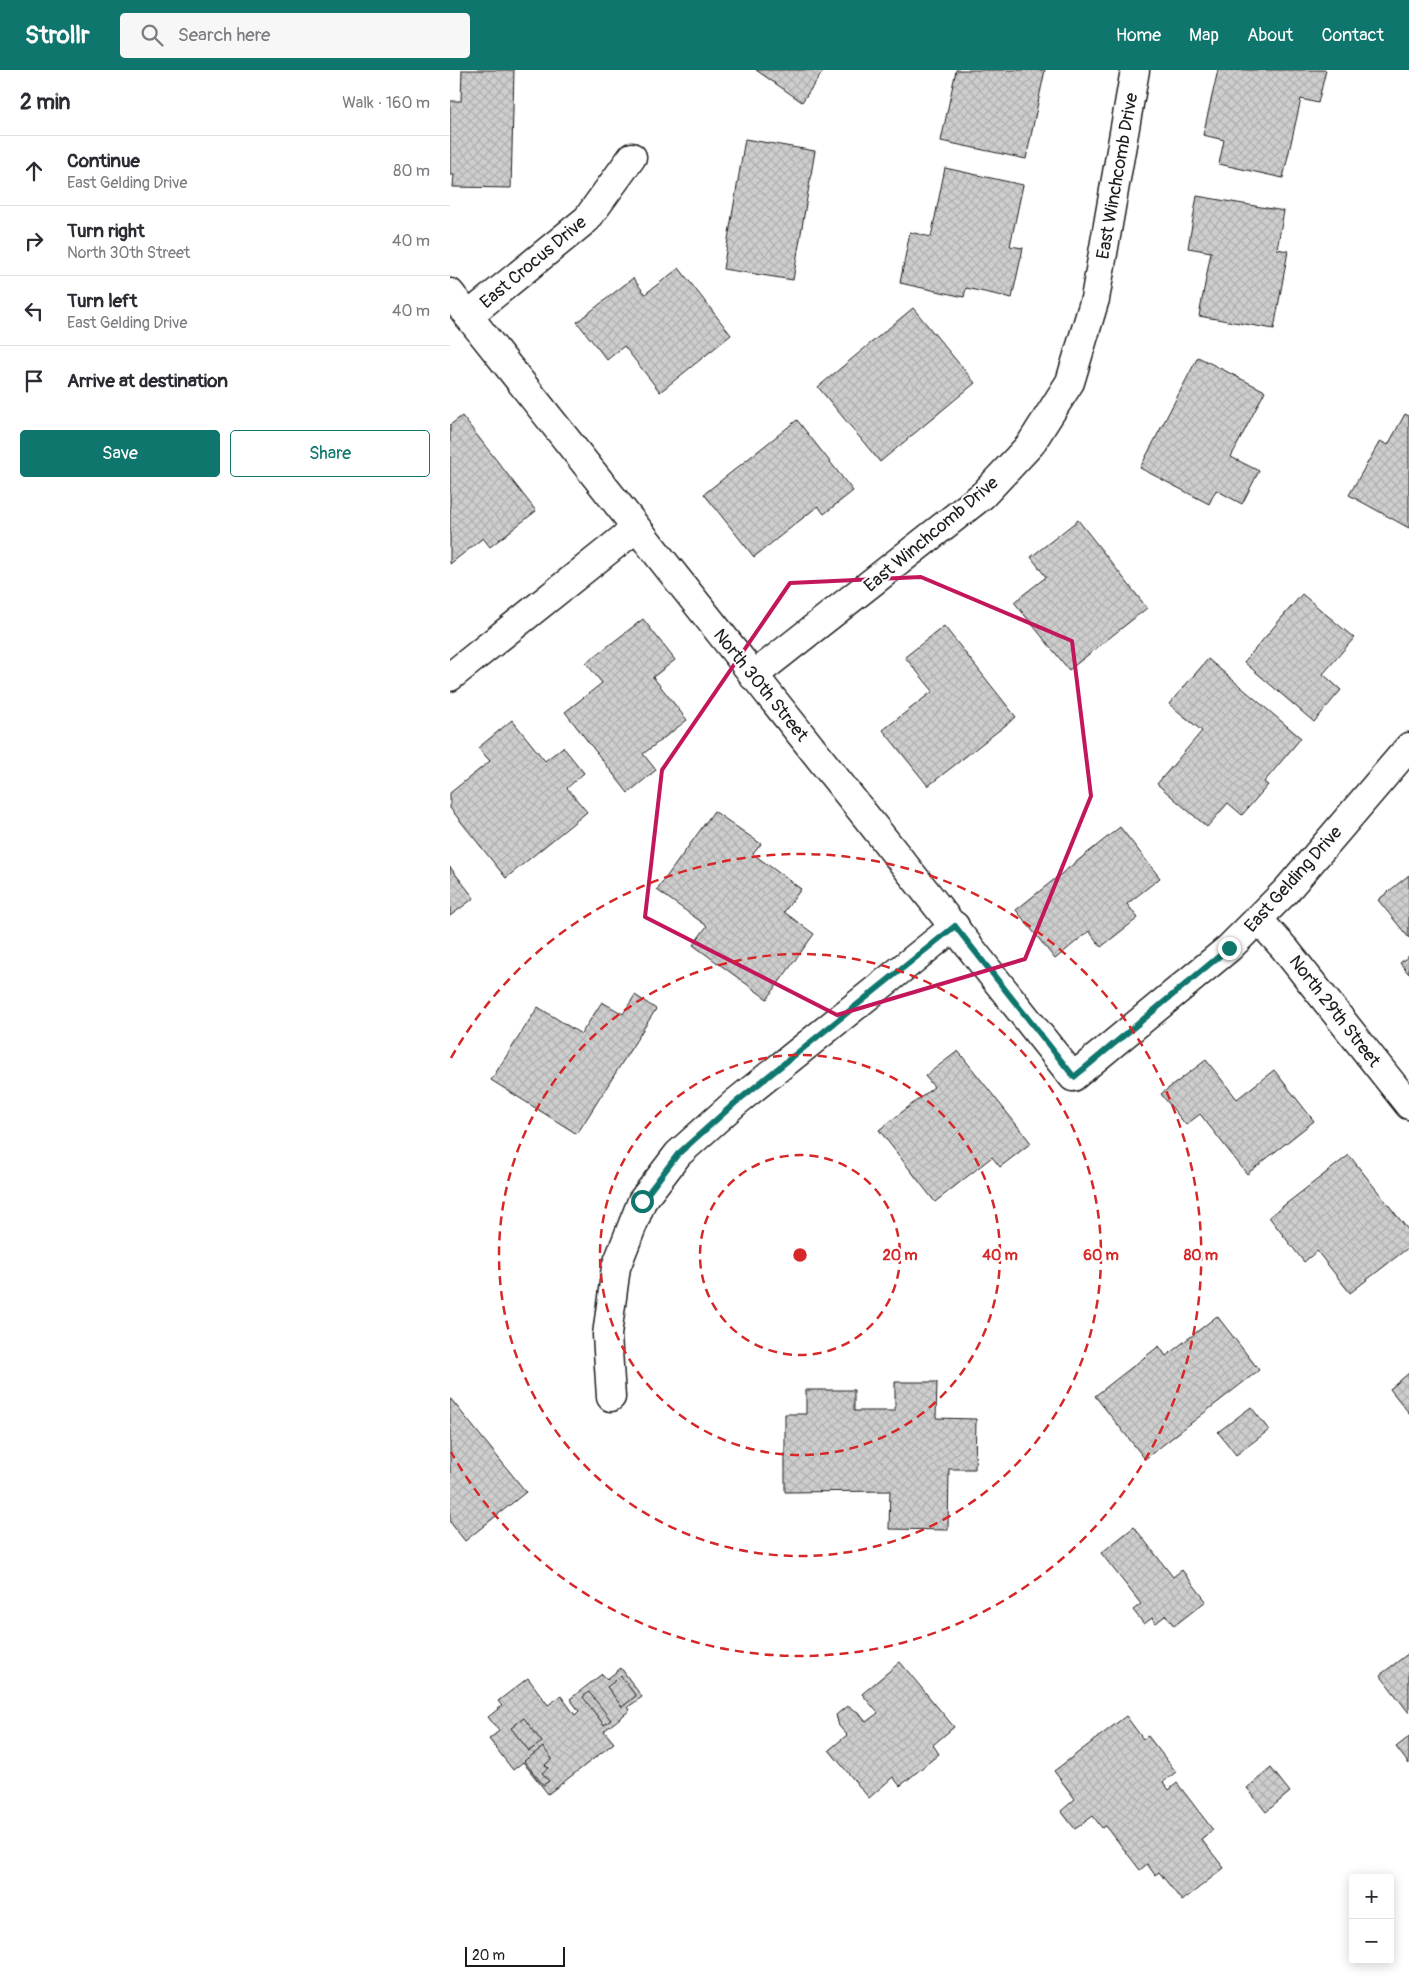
<!DOCTYPE html>
<html lang="en">
<head>
<meta charset="utf-8">
<style>
  :root { --surface:#fff; --page:#f7f7f7; --text:#2b2b33; --muted:#7c7c81; --line:#e1e1e2; --accent:#0f766e }
  body { margin:0; font-family:Pangolin,sans-serif; background:var(--page); color:var(--text) }
  .controls { position:absolute; right:15px; bottom:15px; display:grid; overflow:hidden; border-radius:5px; box-shadow:0 2px 12px #0003 }
  .controls button { width:45px; height:45px; display:grid; place-items:center; padding:0; border:0; border-bottom:1px solid var(--line); background:var(--surface); color:var(--text); font:25px sans-serif }
  .scale { position:absolute; left:15px; bottom:12px; width:100px; box-sizing:border-box; padding-left:5px; border:2px solid #1c1c1c; border-top:0; font-size:14px; line-height:18px; white-space:nowrap; color:#1c1c1c; -webkit-text-stroke:4px #fff; paint-order:stroke }
  .stop { position:absolute; width:15px; height:15px; margin:-11px; border:4px solid #0f766e; border-radius:50%; background:#fff }
  .stop.end { background:#0f766e; border-color:#fff; box-shadow:0 1px 5px #0008 }
  .list { margin:0; padding:0; list-style:none }
  h2 { display:flex; justify-content:space-between; align-items:center; height:65px; margin:0; padding:0 20px; font-size:21px }
  h2 small { font-size:16px; font-weight:400; color:var(--muted) }
  .list li { display:grid; grid-template-columns:32px 1fr auto; gap:15px; align-items:center; box-sizing:border-box; height:70px; padding:0 20px; border-top:1px solid var(--line) }
  .list b { display:block; font-size:19px; white-space:nowrap }
  .list p { margin:0; font-size:16px; white-space:nowrap; color:var(--muted) }
  .list em { font-size:16px; font-style:normal; color:var(--muted) }
  .actions { display:flex; gap:10px; padding:15px 20px }
  .actions a { flex:1; padding:11px 0; border:1px solid var(--accent); border-radius:5px; text-align:center; font-size:18px; color:var(--accent) }
  .actions .main { background:var(--accent); color:#fff }
  .icon { flex:none; width:28px; height:28px; fill:none; stroke:currentColor; stroke-width:2; stroke-linecap:round; stroke-linejoin:round }
  .map { position:relative; flex:none; width:959px; height:1909px; overflow:hidden }
  header { display:flex; align-items:center; gap:30px; box-sizing:border-box; height:70px; padding:0 25px; background:var(--accent); color:#fff }
  header strong { font-size:24px }
  nav { display:flex; gap:28px; margin-inline-start:auto; font-size:18px }
  .search { width:350px; height:45px; background:var(--page); display:flex; align-items:center; gap:12px; box-sizing:border-box; padding:0 18px; border-radius:5px; color:var(--muted); font-size:19px }
  main { display:flex }
  aside { flex:1; background:var(--surface) }
  .map>svg:first-child { display:block }
</style>
</head>
<body>
<header>
<strong>Strollr</strong>
<div class="search"><svg class="icon" aria-label="search" viewBox="0 0 24 24"><circle cx="10" cy="10" r="6"/><path d="M15 15l6 6"/></svg>Search here</div>
<nav><a>Home</a><a>Map</a><a>About</a><a>Contact</a></nav>
</header>
<main>
<aside>
<h2>2 min<small>Walk · 160 m</small></h2>
<ul class="list">
<li><svg class="icon" aria-label="ahead" viewBox="0 0 24 24"><path d="M12 20V5M6 11l6-6 6 6"/></svg><div><b>Continue</b><p>East Gelding Drive</p></div><em>80 m</em></li>
<li><svg class="icon" aria-label="right" viewBox="0 0 24 24"><path d="M7 20v-9h11M14 6l5 5-5 5"/></svg><div><b>Turn right</b><p>North 30th Street</p></div><em>40 m</em></li>
<li><svg class="icon" aria-label="left" viewBox="0 0 24 24"><path d="M17 20v-9H6M10 6l-5 5 5 5"/></svg><div><b>Turn left</b><p>East Gelding Drive</p></div><em>40 m</em></li>
<li><svg class="icon" aria-label="arrive" viewBox="0 0 24 24"><path d="M6 21V4h12l-3 4 3 4H6"/></svg><div><b>Arrive at destination</b></div></li>
</ul>
<div class="actions"><a class="main">Save</a><a>Share</a></div>
</aside>
<div class="map">
<svg width="959" height="1909" viewBox="0 0 959 1909">
  <defs>
    <pattern id="building-cross-hatch" width="8" height="8" patternUnits="userSpaceOnUse" patternTransform="scale(1.25)"><rect width="8" height="8" fill="#cecece"/><path d="M0 0l8 8M0 8l8-8" fill="none" stroke="#b0b0b0"/></pattern>
  </defs>
  <rect width="100%" height="100%" fill="#fff"/>
  <filter id="ink" filterUnits="userSpaceOnUse"><feTurbulence type="fractalNoise" baseFrequency=".02" numOctaves="2"/><feDisplacementMap in="SourceGraphic" scale="10" xChannelSelector="R" yChannelSelector="G"/><feConvolveMatrix kernelMatrix="1 2 1 2 8 2 1 2 1" color-interpolation-filters="sRGB"/></filter>
  <g filter="url(#ink)">
    <g fill="url(#building-cross-hatch)" stroke="#1c1c1c">
      <polygon points="12,0 64,0 61,118 3,117 4,105 0,105 0,31 11,31"/>
      <polygon points="306,0 374,0 352,32"/>
      <polygon points="506,0 595,0 576,89 491,71"/>
      <polygon points="768,0 876,0 868,33 851,29 833,108 769,94 774,70 753,65"/>
      <polygon points="295,69 365,81 343,210 273,199"/>
      <polygon points="495,98 573,115 560,176 573,178 562,228 516,218 514,227 450,213 460,162 481,167"/>
      <polygon points="747,126 834,141 827,179 838,181 824,259 749,246 761,182 738,178"/>
      <polygon points="229,198 281,265 210,322 174,276 157,290 127,252 183,208 195,224"/>
      <polygon points="463,238 525,313 430,392 368,317"/>
      <polygon points="748,287 815,321 781,387 809,401 792,434 766,420 759,434 690,398"/>
      <polygon points="955,344 959,346 959,458 899,425 930,371 938,375"/>
      <polygon points="12,346 86,441 40,477 33,468 0,494 0,355"/>
      <polygon points="347,350 403,421 374,444 368,436 304,487 254,424"/>
      <polygon points="628,450 697,538 619,600 564,532 596,507 581,487"/>
      <polygon points="852,524 904,568 873,604 891,620 864,652 794,592"/>
      <polygon points="193,549 225,590 203,607 237,650 193,684 206,700 178,723 115,642 152,613 136,593"/>
      <polygon points="494,556 566,647 478,716 433,660 483,621 455,587"/>
      <polygon points="758,589 851,668 814,712 818,715 792,745 778,733 757,757 707,714 752,661 719,634"/>
      <polygon points="62,650 95,691 113,677 134,703 117,718 137,742 56,808 0,738 0,723 40,691 28,678"/>
      <polygon points="264,741 311,774 303,784 351,819 334,842 364,864 317,929 243,875 257,856 207,820"/>
      <polygon points="670,757 710,808 677,834 688,848 651,877 639,861 605,889 566,840"/>
      <polygon points="0,797 24,828 0,846"/>
      <polygon points="959,805 959,868 928,830"/>
      <polygon points="959,886 959,904 950,893"/>
      <polygon points="185,925 206,939 127,1064 41,1010 88,937 131,964 152,932 173,944"/>
      <polygon points="508,981 581,1073 550,1097 542,1087 485,1132 429,1060 484,1017 475,1006"/>
      <polygon points="756,990 787,1029 824,1000 864,1051 797,1104 750,1044 736,1055 711,1024"/>
      <polygon points="899,1085 959,1161 959,1177 900,1223 867,1181 854,1192 819,1147"/>
      <polygon points="767,1246 809,1300 695,1389 645,1326 709,1276 716,1286"/>
      <polygon points="959,1303 959,1343 940,1319"/>
      <polygon points="445,1312 487,1312 486,1348 526,1349 525,1399 499,1399 498,1460 439,1459 440,1421 335,1422 335,1344 356,1344 356,1320 404,1320 404,1341 445,1341"/>
      <polygon points="0,1328 76,1422 15,1471 0,1452"/>
      <polygon points="801,1337 819,1360 786,1385 768,1362"/>
      <polygon points="684,1457 723,1507 732,1500 756,1531 724,1556 716,1545 706,1553 702,1548 694,1554 683,1540 691,1534 651,1483"/>
      <polygon points="959,1583 959,1643 930,1605"/>
      <polygon points="450,1592 504,1657 483,1675 489,1684 450,1716 443,1707 419,1728 379,1680 397,1665 389,1656 386,1645 397,1636 408,1642 416,1652 428,1643 412,1624"/>
      <polygon points="171,1598 192,1627 178,1637 180,1640 154,1661 164,1673 98,1724 73,1692 63,1700 39,1669 49,1661 38,1647 52,1636 48,1631 78,1608 98,1635 111,1626 125,1645 129,1641 120,1629 152,1604 157,1609"/>
      <polygon points="171,1606 186,1626 172,1637 157,1617"/>
      <polygon points="139,1622 161,1650 154,1655 133,1627"/>
      <polygon points="676,1646 693,1669 698,1666 726,1702 713,1712 719,1720 727,1713 763,1760 751,1769 774,1798 732,1831 709,1802 705,1805 697,1794 690,1800 656,1756 652,1758 643,1746 625,1759 611,1741 625,1729 604,1701"/>
      <polygon points="74,1648 92,1672 79,1681 61,1658"/>
      <polygon points="959,1667 959,1694 946,1677"/>
      <polygon points="93,1677 102,1689 95,1695 98,1698 92,1703 99,1711 93,1715 74,1691"/>
      <polygon points="821,1698 840,1722 816,1742 797,1718"/>
    </g>
    <g fill="none" stroke-linecap="round" stroke-linejoin="round">
      <g stroke="#1c1c1c" stroke-width="31">
        <g id="street">
          <polyline points="0,223 623,1007 779,878 836,821 959,677"/>
          <polyline points="18,246 137,149 182,87"/>
          <polyline points="303,606 533,425 580,375 620,312 645,229 685,0"/>
          <polyline points="0,607 186,458"/>
          <polyline points="808,849 835,879 959,1035"/>
          <polyline points="161,1327 157,1265 166,1197 192,1131 228,1084 285,1033 505,856"/>
        </g>
      </g>
      <use href="#street" stroke="#fff" stroke-width="28"/>
    </g>
  </g>
  <g fill="none" stroke-linecap="round" stroke-linejoin="round" filter="url(#ink)">
    <polyline stroke="#0f766e" stroke-width="6" points="192,1131 228,1084 285,1033 505,856 624,1007 779,878"/>
  </g>
  <path fill="none" stroke="#c2185b" stroke-width="4" stroke-linejoin="round" d="M471 507 622 571 641 726 575 889 387 945 195 847 212 700 340 513Z"/>
  <g fill="none" stroke="#d62828" stroke-width="2.5" stroke-dasharray="9 6">
    <circle cx="350" cy="1185" r="100"/>
    <circle cx="350" cy="1185" r="200"/>
    <circle cx="350" cy="1185" r="301"/>
    <path d="M1 988A401 401 0 1 1 1 1382"/>
  </g>
  <g text-anchor="middle" stroke-width="4" stroke-linejoin="round" paint-order="stroke">
    <g font-size="18" fill="#1c1c1c" stroke="#fff">
      <text transform="translate(667 106) rotate(-80)" y="6">East Winchcomb Drive</text>
      <text transform="translate(83 192) rotate(-40)" y="6">East Crocus Drive</text>
      <text transform="translate(481 464) rotate(-40)" y="6">East Winchcomb Drive</text>
      <text transform="translate(311 615) rotate(51)" y="6">North 30th Street</text>
      <text transform="translate(843 809) rotate(-48)" y="6">East Gelding Drive</text>
      <text transform="translate(885 941) rotate(52)" y="6">North 29th Street</text>
    </g>
  </g>
  <circle cx="350" cy="1185" r="8" fill="#d62828" stroke="#fff" stroke-width="2.5"/>
  <g font-size="15" text-anchor="middle" font-weight="bold" fill="#d62828" stroke="#fff" stroke-width="4" stroke-linejoin="round" paint-order="stroke">
    <text x="450" y="1190">20 m</text>
    <text x="550" y="1190">40 m</text>
    <text x="651" y="1190">60 m</text>
    <text x="751" y="1190">80 m</text>
  </g>
</svg>
<div class="controls">
<button>+</button>
<button>−</button>
</div>
<div class="scale">20 m</div>
<div class="stop" style="left:192px;top:1131px"></div>
<div class="stop end" style="left:779px;top:878px"></div>
</div>
</main>
</body>
</html>
